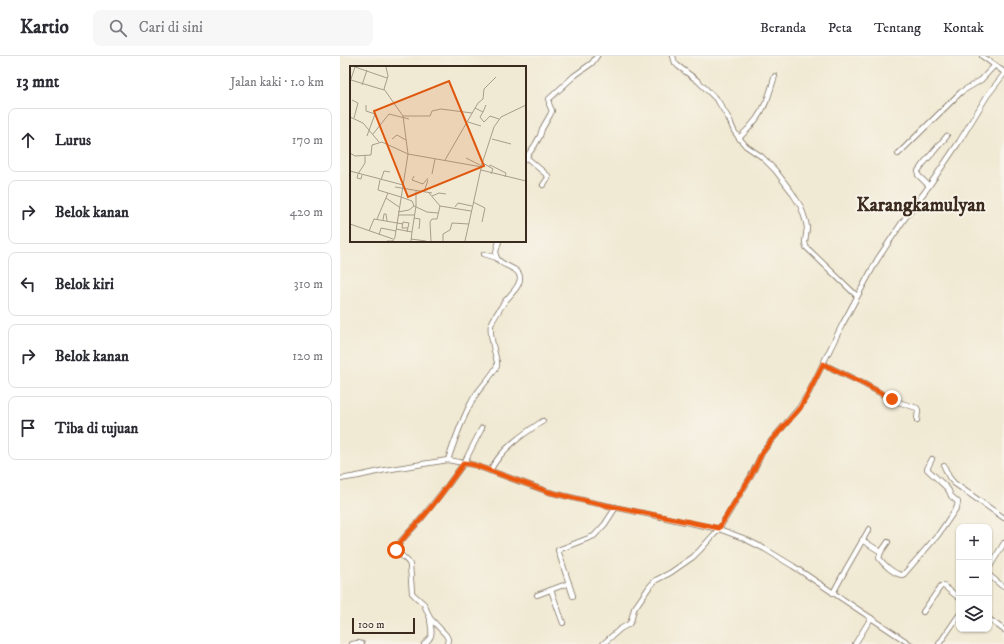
<!DOCTYPE html>
<html lang="id">
<head>
<meta charset="utf-8">
<style>
  :root { --surface:#fff; --page:#f7f7f7; --text:#2b2b33; --muted:#7c7c81; --line:#e1e1e2 }
  body { margin:0; font-family:"IM FELL DW Pica",serif; background:var(--page); color:var(--text) }
  .controls { position:absolute; right:12px; bottom:12px; display:grid; overflow:hidden; border-radius:8px; box-shadow:0 1px 3px #0004 }
  .controls button { width:36px; height:36px; display:grid; place-items:center; padding:0; border:0; border-bottom:1px solid var(--line); background:var(--surface); color:var(--text); font:20px sans-serif }
  .scale { position:absolute; left:12px; bottom:10px; width:63px; box-sizing:border-box; padding-left:4px; border:2px solid #3b2a1e; border-top:0; font-size:11px; line-height:14px; white-space:nowrap; color:#3b2a1e; -webkit-text-stroke:3px #f7f3e8; paint-order:stroke }
  .stop { position:absolute; width:12px; height:12px; margin:-9px; border:3px solid #ea580c; border-radius:50%; background:#fff }
  .stop.end { background:#ea580c; border-color:#fff; box-shadow:0 1px 4px #0008 }
  .list { margin:0; padding:0; list-style:none }
  h2 { display:flex; justify-content:space-between; align-items:center; height:52px; margin:0; padding:0 16px; font-size:17px }
  h2 small { font-size:13px; font-weight:400; color:var(--muted) }
  .list li { display:grid; grid-template-columns:26px 1fr auto; gap:12px; align-items:center; box-sizing:border-box; height:64px; margin:0 8px 8px; padding:0 8px; border:1px solid var(--line); border-radius:8px }
  .list b { display:block; font-size:15px; white-space:nowrap }
  .list em { font-size:13px; font-style:normal; color:var(--muted) }
  .icon { flex:none; width:22px; height:22px; fill:none; stroke:currentColor; stroke-width:2; stroke-linecap:round; stroke-linejoin:round }
  .map { position:relative; flex:none; width:664px; height:588px; overflow:hidden }
  header { display:flex; align-items:center; gap:24px; box-sizing:border-box; height:56px; padding:0 20px; background:var(--surface); border-bottom:1px solid var(--line) }
  header strong { font-size:19px }
  nav { display:flex; gap:22px; margin-inline-start:auto; font-size:14px }
  .search { width:280px; height:36px; background:var(--page); display:flex; align-items:center; gap:10px; box-sizing:border-box; padding:0 14px; border-radius:8px; color:var(--muted); font-size:15px }
  main { display:flex }
  aside { flex:1; background:var(--surface) }
  .map>svg:first-child { display:block }
</style>
</head>
<body>
<header>
<strong>Kartio</strong>
<div class="search"><svg class="icon" aria-label="search" viewBox="0 0 24 24"><circle cx="10" cy="10" r="6"/><path d="M15 15l6 6"/></svg>Cari di sini</div>
<nav><a>Beranda</a><a>Peta</a><a>Tentang</a><a>Kontak</a></nav>
</header>
<main>
<aside>
<h2>13 mnt<small>Jalan kaki · 1.0 km</small></h2>
<ul class="list">
<li><svg class="icon" aria-label="ahead" viewBox="0 0 24 24"><path d="M12 20V5M6 11l6-6 6 6"/></svg><div><b>Lurus</b></div><em>170 m</em></li>
<li><svg class="icon" aria-label="right" viewBox="0 0 24 24"><path d="M7 20v-9h11M14 6l5 5-5 5"/></svg><div><b>Belok kanan</b></div><em>420 m</em></li>
<li><svg class="icon" aria-label="left" viewBox="0 0 24 24"><path d="M17 20v-9H6M10 6l-5 5 5 5"/></svg><div><b>Belok kiri</b></div><em>310 m</em></li>
<li><svg class="icon" aria-label="right" viewBox="0 0 24 24"><path d="M7 20v-9h11M14 6l5 5-5 5"/></svg><div><b>Belok kanan</b></div><em>120 m</em></li>
<li><svg class="icon" aria-label="arrive" viewBox="0 0 24 24"><path d="M6 21V4h12l-3 4 3 4H6"/></svg><div><b>Tiba di tujuan</b></div></li>
</ul>
</aside>
<div class="map">
<svg width="664" height="588" viewBox="0 0 664 588">
  <rect width="100%" height="100%" fill="#f7f3e8"/>
  <filter id="ink" filterUnits="userSpaceOnUse"><feTurbulence type="fractalNoise" baseFrequency=".025" numOctaves="2"/><feDisplacementMap in="SourceGraphic" scale="8" xChannelSelector="R" yChannelSelector="G"/><feConvolveMatrix kernelMatrix="1 2 1 2 8 2 1 2 1" color-interpolation-filters="sRGB"/></filter>
  <filter id="wash" filterUnits="userSpaceOnUse"><feTurbulence type="fractalNoise" baseFrequency=".012" numOctaves="4" result="noise"/><feDisplacementMap in="SourceGraphic" scale="16" xChannelSelector="R" yChannelSelector="G"/><feGaussianBlur stdDeviation="0.9" result="paint"/><feColorMatrix in="noise" values="0 0 0 0 0 0 0 0 0 0 0 0 0 0 0 0 0 1.4 0 .05"/><feComposite in="paint" operator="in"/></filter>
  <g filter="url(#wash)">
    <rect width="100%" height="100%" fill="#f0e9d3"/>
  </g>
  <g filter="url(#ink)">
    <g fill="none" stroke-linecap="round" stroke-linejoin="round">
      <g stroke="#7a6d5d" stroke-width="6">
        <g id="minor">
          <polyline points="333,0 335,7 338,10 358,25 378,45 389,63 394,75 399,82 406,90 422,101 435,114 451,135 461,151 466,166 467,172 465,186 466,191 517,240"/>
          <polyline points="642,0 664,16"/>
          <path d="M399 82C410 72 421 59 427 44 430 37 432 28 435 20"/>
          <polyline points="558,98 621,36 641,24 655,9"/>
          <polyline points="186,101 208,120 208,122 203,129"/>
          <polyline points="185,103 195,89 200,80 202,73 210,59 212,55 209,48 209,43 234,20 252,7 257,0"/>
          <polyline points="589,130 578,119 578,115 583,108 607,80"/>
          <polyline points="144,198 157,202"/>
          <polyline points="483,308 524,328 555,345 577,352 578,354 577,364"/>
          <path d="M108 404C115 383 122 363 133 343 140 331 151 322 157 310V306C155 297 149 278 151 269 153 263 160 253 163 248 168 240 180 232 180 222 180 210 159 211 156 200 155 196 158 189 159 185"/>
          <polyline points="604,410 609,421 614,427 664,462"/>
          <path d="M150 415C161 393 183 378 203 365"/>
          <polyline points="0,423 18,420 45,414 108,404 134,409 209,436 250,446 379,473 403,482 425,493 453,510 570,588"/>
          <polyline points="522,484 541,496 548,486"/>
          <path d="M541 496 539 502C544 509 554 518 562 519L564 518 598 479 617 451 618 446 611 440 609 435 607 432 587 413 592 403"/>
          <polyline points="649,512 664,487"/>
          <polyline points="649,519 662,530 664,530"/>
          <polyline points="211,534 223,567"/>
          <polyline points="493,537 506,513 529,473"/>
          <polyline points="197,539 229,527"/>
          <polyline points="233,540 218,494 254,480 265,468 276,451"/>
          <polyline points="583,556 601,530 604,530 619,542"/>
          <polyline points="649,563 664,574"/>
          <polyline points="12,588 18,587 22,588"/>
          <path d="M84 588C95 579 91 576 90 563"/>
          <path d="M107 588 108 583 106 579 90 562 84 548 75 540 72 537 70 509C67 502 60 500 56 494L61 485 81 463 108 429 124 407 142 372"/>
          <polyline points="263,588 280,573 289,568 291,565 294,553 310,530 316,524 330,517 353,501 360,494 379,473 411,420 422,397 431,385 459,352 469,336 502,269 537,204 563,165 589,130 619,86 647,40 664,18"/>
          <polyline points="515,588 531,562"/>
          <polyline points="599,588 619,559"/>
        </g>
      </g>
      <use href="#minor" stroke="#fff" stroke-width="4.5"/>
    </g>
  </g>
  <g fill="none" stroke-linecap="round" stroke-linejoin="round" filter="url(#ink)">
    <path stroke="#ea580c" stroke-width="5" d="M56 494C61 482 73 473 82 462 97 445 110 426 124 407L134 409 209 436 250 446 379 472 411 420 422 397 431 385 460 352 469 336 483 308 524 328 552 343"/>
  </g>
  <g text-anchor="middle" stroke-width="4" stroke-linejoin="round" paint-order="stroke">
    <g font-size="19" font-weight="bold" fill="#3b2a1e" stroke="#f7f3e8">
      <text x="581" y="155">Karangkamulyan</text>
    </g>
  </g>
  <g transform="translate(10 10)">
    <rect width="176" height="176" fill="#f0e9d3"/>
    <path fill="none" stroke="#a89d8b" stroke-width="1" d="M36 1 38 10 34 23 53 50 58 88 45 171 43 175H37M1 14 34 24M0 16 5 1 37 12M12 19 17 4M2 34 8 37 4 52M16 39V45L25 48 17 70M125 42 133 46 136 39M133 46 130 51 134 56 140 50 149 53M53 50H80L82 45 91 43 122 47M0 51 13 57 29 76M118 56 131 60M23 68 39 48 59 53M42 73 47 69 56 74M142 73 161 78M0 87 5 90 21 89 22 79 32 76 58 88 132 101M116 92 132 100M95 94 128 37 133 33 134 23 146 11M133 97 143 103 141 108M139 101 140 99 156 107 155 111M131 104 176 115M0 105 53 119M8 108 15 97V89M8 108 7 112 11 113 12 109M82 108 85 93M64 110 62 114 73 118 78 112M30 114 28 124 51 131M31 114 34 105 40 106M45 121 82 127M74 126 78 114M79 127 90 140 87 153H82L80 156 81 175M82 130 89 127 96 128M51 131 62 135 64 140M36 132 49 141M123 136 135 142 132 156M66 140V125M90 140 121 145M105 141 108 137 122 140M48 146 59 144 64 140 77 146 88 147M48 149H64M64 152 70 153 69 163M27 153 38 127M33 154 34 148H36L37 155M0 158 43 173M46 163 62 166 61 175M19 165 24 153 53 158M57 166 59 157 53 156 52 162H58M62 166 66 140M29 169 31 162 46 165M61 173 76 175M93 175V168L100 164 102 157 119 158M115 175 132 98 144 61 151 51 176 39"/>
    <path fill="#df570d" fill-opacity="0.15" stroke="#df570d" stroke-width="2" d="M99 15 134 100 58 131 24 45Z"/>
    <rect width="176" height="176" fill="none" stroke="#3b2a1e" stroke-width="2"/>
  </g>
</svg>
<div class="controls">
<button>+</button>
<button>−</button>
<button><svg class="icon" aria-label="layers" viewBox="0 0 24 24"><path d="M12 4l9 5-9 5-9-5zM3 14l9 5 9-5"/></svg></button>
</div>
<div class="scale">100 m</div>
<div class="stop" style="left:56px;top:494px"></div>
<div class="stop end" style="left:552px;top:343px"></div>
</div>
</main>
</body>
</html>
